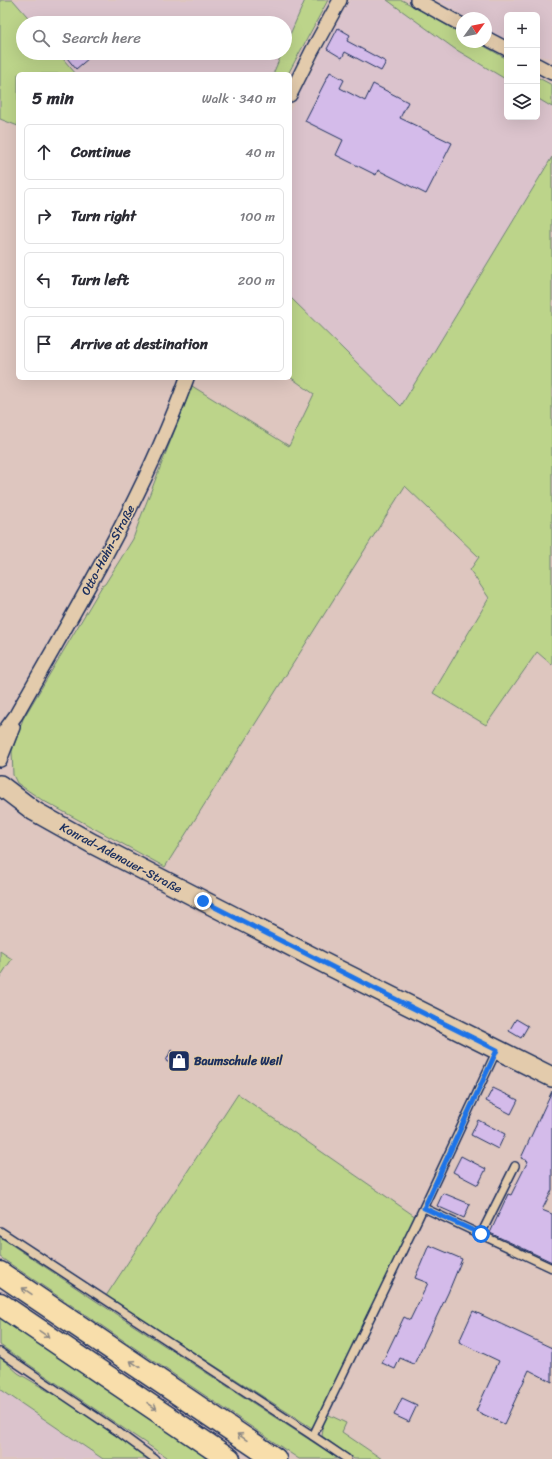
<!DOCTYPE html>
<html lang="en">
<head>
<meta charset="utf-8">
<style>
  :root { --surface:#fff; --page:#f2f2f3; --text:#2b2b33; --muted:#7c7c81; --line:#e1e1e2 }
  body { margin:0; font-family:Sriracha,sans-serif; background:var(--page); color:var(--text) }
  .controls { position:absolute; right:12px; top:12px; display:grid; overflow:hidden; border-radius:6px; box-shadow:0 4px 16px #0002 }
  .controls button { width:36px; height:36px; display:grid; place-items:center; padding:0; border:0; border-bottom:1px solid var(--line); background:var(--surface); color:var(--text); font:20px sans-serif }
  .compass { position:absolute; left:456px; top:12px; width:36px; height:36px; border-radius:50%; background:var(--surface); box-shadow:0 4px 16px #0002; rotate:57deg }
  .stop { position:absolute; width:12px; height:12px; margin:-9px; border:3px solid #1a73e8; border-radius:50%; background:#fff }
  .stop.end { background:#1a73e8; border-color:#fff; box-shadow:0 1px 4px #0008 }
  .list { margin:0; padding:0; list-style:none }
  h2 { display:flex; justify-content:space-between; align-items:center; height:52px; margin:0; padding:0 16px; font-size:17px }
  h2 small { font-size:13px; font-weight:400; color:var(--muted) }
  .list li { display:grid; grid-template-columns:26px 1fr auto; gap:12px; align-items:center; box-sizing:border-box; height:56px; margin:0 8px 8px; padding:0 8px; border:1px solid var(--line); border-radius:6px }
  .list b { display:block; font-size:15px; white-space:nowrap }
  .list em { font-size:13px; font-style:normal; color:var(--muted) }
  .icon { flex:none; width:22px; height:22px; fill:none; stroke:currentColor; stroke-width:2; stroke-linecap:round; stroke-linejoin:round }
  .map { position:relative; flex:none; width:552px; height:1459px; overflow:hidden }
  .search { position:absolute; background:var(--surface); box-shadow:0 4px 16px #0002; left:16px; top:16px; width:276px; height:44px; display:flex; align-items:center; gap:10px; box-sizing:border-box; padding:0 14px; border-radius:22px; color:var(--muted); font-size:15px }
  .panel { position:absolute; background:var(--surface); box-shadow:0 4px 16px #0002; left:16px; top:72px; width:276px; height:308px; border-radius:6px }
  .map>svg:first-child { display:block }
</style>
</head>
<body>
<div class="map">
<svg width="552" height="1459" viewBox="0 0 552 1459">
  <rect width="100%" height="100%" fill="#dec6bf"/>
  <filter id="ink" filterUnits="userSpaceOnUse"><feTurbulence type="fractalNoise" baseFrequency=".025" numOctaves="2"/><feDisplacementMap in="SourceGraphic" scale="8" xChannelSelector="R" yChannelSelector="G"/><feConvolveMatrix kernelMatrix="1 2 1 2 8 2 1 2 1" color-interpolation-filters="sRGB"/></filter>
  <g filter="url(#ink)">
    <g fill="#dbc3cc">
      <polygon points="13,0 305,0 285,46 285,23 33,23"/>
      <polygon points="350,0 387,0 455,49 507,80 507,117 537,117 537,98 552,107 552,157 401,406 290,297 290,111"/>
      <polygon points="437,0 552,0 552,58 537,56 537,15 507,15 507,42 486,30 486,18 467,18"/>
      <polygon points="58,53 282,53 273,74 76,74"/>
      <polygon points="0,1389 103,1459 0,1459"/>
    </g>
    <g fill="#bcd48a" stroke="#6c8274">
      <polygon points="0,0 13,0 33,23 23,23 23,53 58,53 76,74 18,74 18,126 0,119"/>
      <polygon points="305,0 328,0 288,74 273,74 282,53 285,53 285,46"/>
      <polygon points="387,0 402,0 462,34 462,42 477,42 507,59 507,80 455,49"/>
      <polygon points="537,77 552,85 552,107 537,98"/>
      <polygon points="552,157 552,665 537,652 486,725 433,693 489,598 470,570 479,557 405,486 165,867 42,800 17,783 13,775 12,751 23,719 102,586 105,584 133,539 140,519 192,386 289,446 314,394 290,377 290,297 401,406"/>
      <polygon points="0,951 12,959 0,977"/>
      <polygon points="238,1094 416,1217 322,1412 312,1428 106,1296"/>
      <polygon points="0,1237 99,1303 339,1459 299,1459 0,1257"/>
      <polygon points="0,1317 212,1459 169,1459 0,1345"/>
      <polygon points="0,1357 18,1373 48,1391 69,1402 152,1459 103,1459 0,1389"/>
      <polygon points="325,1413 346,1423 342,1432 382,1459 354,1459 322,1436"/>
    </g>
    <g fill="#d4bbea" stroke="#1b2f5e">
      <polygon points="338,28 350,35 347,41 386,62 381,71 345,52 342,58 327,49"/>
      <polygon points="63,53 95,53 76,69"/>
      <polygon points="330,72 344,80 340,88 365,101 373,84 408,102 400,118 452,143 426,194 378,170 376,175 336,155 343,140 305,121"/>
      <polygon points="516,1019 528,1026 521,1038 509,1031"/>
      <polygon points="171,1050 184,1057 179,1068 166,1061"/>
      <polygon points="493,1088 518,1100 511,1114 486,1101"/>
      <polygon points="552,1091 552,1190 542,1210 552,1214 552,1262 490,1233 508,1194 511,1195 528,1161 521,1158"/>
      <polygon points="478,1120 505,1134 498,1149 471,1135"/>
      <polygon points="461,1156 486,1169 478,1185 453,1172"/>
      <polygon points="443,1193 470,1204 464,1218 437,1206"/>
      <polygon points="429,1245 462,1259 448,1293 414,1364 400,1358 395,1369 382,1363 404,1317 410,1320 428,1283 415,1278"/>
      <polygon points="473,1311 552,1348 552,1382 529,1370 504,1424 476,1411 499,1361 459,1342"/>
      <polygon points="402,1398 417,1405 409,1422 394,1415"/>
    </g>
    <g fill="none" stroke-linecap="round" stroke-linejoin="round">
      <g stroke="#1b2f5e" stroke-width="10">
        <g id="service">
          <polyline points="424,1208 552,1268"/>
          <polyline points="0,1231 313,1436"/>
          <polyline points="481,1234 515,1166"/>
          <polyline points="0,1352 117,1431 155,1459"/>
          <polyline points="347,1459 313,1436 418,1219 497,1050"/>
        </g>
      </g>
      <g stroke="#1b2f5e" stroke-width="16">
        <g id="minor">
          <polyline points="417,0 462,25"/>
          <polyline points="486,38 507,49"/>
          <polyline points="537,65 552,73"/>
          <polyline points="290,95 312,51 340,0"/>
          <path d="M0 737 16 715C78 605 144 497 187 378"/>
          <polyline points="0,760 13,727"/>
        </g>
      </g>
      <g stroke="#1b2f5e" stroke-width="22">
        <polyline id="secondary" points="0,785 34,811 93,844 328,965 552,1077"/>
      </g>
      <g stroke="#1b2f5e" stroke-width="25">
        <g id="motorway">
          <polyline points="0,1273 275,1459"/>
          <polyline points="0,1304 229,1459"/>
        </g>
      </g>
      <use href="#service" stroke="#e3cbac" stroke-width="7"/>
      <use href="#minor" stroke="#e3cbac" stroke-width="13"/>
      <use href="#secondary" stroke="#e3cbac" stroke-width="19"/>
      <use href="#motorway" stroke="#f8deab" stroke-width="22"/>
    </g>
    <defs><path id="oneway-shaft" d="M-6 0H5M1.5-3L5.5 0L1.5 3" fill="none" stroke-width="1.6" stroke-linecap="round" stroke-linejoin="round"/></defs>
    <g stroke="#8a8684">
      <use href="#oneway-shaft" transform="translate(27 1291) rotate(-146)"/>
      <use href="#oneway-shaft" transform="translate(44 1334) rotate(34)"/>
      <use href="#oneway-shaft" transform="translate(135 1364) rotate(-146)"/>
      <use href="#oneway-shaft" transform="translate(152 1406) rotate(34)"/>
      <use href="#oneway-shaft" transform="translate(242 1437) rotate(-146)"/>
    </g>
  </g>
  <g fill="none" stroke-linecap="round" stroke-linejoin="round" filter="url(#ink)">
    <polyline stroke="#1a73e8" stroke-width="5" points="203,901 403,1003 497,1050 424,1208 481,1234"/>
  </g>
  <defs>
    <g id="shop-square" transform="scale(1.15)"><rect x="-9" y="-9" width="18" height="18" rx="4" fill="#1b2f5e" stroke="#e3cbac"/><path d="M-5-2.5h2.3a2.7 3.5 0 0 1 5.4 0H5L5.5 6h-11ZM-1.5-2.5h3a1.5 2.3 0 0 0-3 0Z" fill="#fff"/></g>
  </defs>
  <g fill-rule="evenodd">
    <use href="#shop-square" x="179" y="1061"/>
  </g>
  <g text-anchor="middle" stroke-width="3" stroke-linejoin="round" paint-order="stroke">
    <g font-size="12" fill="#1b2f5e" stroke="#e3cbac">
      <text transform="translate(108 550) rotate(-62)" y="4">Otto-Hahn-Straße</text>
      <text transform="translate(121 858) rotate(28)" y="4">Konrad-Adenauer-Straße</text>
    </g>
    <g font-size="12" font-weight="bold" fill="#1b2f5e" stroke="#e3cbac" text-anchor="start">
      <text x="194" y="1065">Baumschule Weil</text>
    </g>
  </g>
</svg>
<div class="controls">
<button>+</button>
<button>−</button>
<button><svg class="icon" aria-label="layers" viewBox="0 0 24 24"><path d="M12 4l9 5-9 5-9-5zM3 14l9 5 9-5"/></svg></button>
</div>
<svg class="compass" viewBox="-18 -18 36 36"><path d="M0-13l5 13h-10z" fill="#e53935"/><path d="M0 13l5-13h-10z" fill="#7c7c81"/></svg>
<div class="stop" style="left:481px;top:1234px"></div>
<div class="stop end" style="left:203px;top:901px"></div>
<div class="search"><svg class="icon" aria-label="search" viewBox="0 0 24 24"><circle cx="10" cy="10" r="6"/><path d="M15 15l6 6"/></svg>Search here</div>
<section class="panel">
<h2>5 min<small>Walk · 340 m</small></h2>
<ul class="list">
<li><svg class="icon" aria-label="ahead" viewBox="0 0 24 24"><path d="M12 20V5M6 11l6-6 6 6"/></svg><div><b>Continue</b></div><em>40 m</em></li>
<li><svg class="icon" aria-label="right" viewBox="0 0 24 24"><path d="M7 20v-9h11M14 6l5 5-5 5"/></svg><div><b>Turn right</b></div><em>100 m</em></li>
<li><svg class="icon" aria-label="left" viewBox="0 0 24 24"><path d="M17 20v-9H6M10 6l-5 5 5 5"/></svg><div><b>Turn left</b></div><em>200 m</em></li>
<li><svg class="icon" aria-label="arrive" viewBox="0 0 24 24"><path d="M6 21V4h12l-3 4 3 4H6"/></svg><div><b>Arrive at destination</b></div></li>
</ul>
</section>
</div>
</body>
</html>
